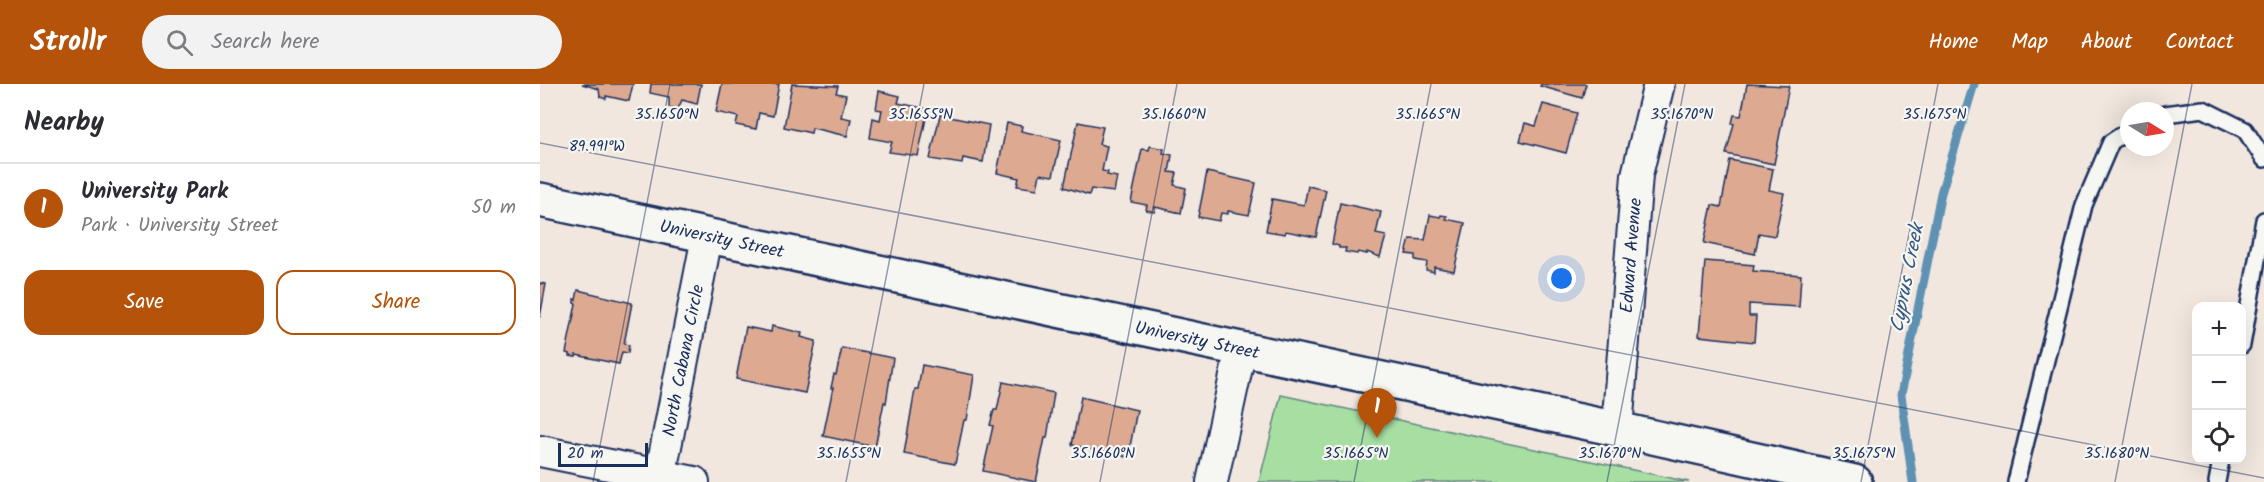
<!DOCTYPE html>
<html lang="en">
<head>
<meta charset="utf-8">
<style>
  :root { --surface:#fff; --page:#f2f2f3; --text:#2b2b33; --muted:#7c7c81; --line:#e1e1e2; --accent:#b45309 }
  body { margin:0; font-family:Kalam,sans-serif; background:var(--page); color:var(--text) }
  .controls { position:absolute; right:18px; bottom:18px; display:grid; overflow:hidden; border-radius:12px; box-shadow:0 6px 24px #0002 }
  .controls button { width:54px; height:54px; display:grid; place-items:center; padding:0; border:0; border-bottom:2px solid var(--line); background:var(--surface); color:var(--text); font:30px sans-serif }
  .compass { position:absolute; left:1580px; top:18px; width:54px; height:54px; border-radius:50%; background:var(--surface); box-shadow:0 6px 24px #0002; rotate:101deg }
  .scale { position:absolute; left:18px; bottom:15px; width:90px; box-sizing:border-box; padding-left:6px; border:3px solid #1b2f5e; border-top:0; font-size:16px; line-height:21px; white-space:nowrap; color:#1b2f5e; -webkit-text-stroke:4px #f6f6f2; paint-order:stroke }
  .you { position:absolute; left:1022px; top:195px; width:21px; height:21px; margin:-15px; border:4px solid #fff; border-radius:50%; background:#1a73e8; box-shadow:0 0 0 9px #1a73e833 }
  .badge { display:grid; place-items:center; width:39px; height:39px; border-radius:50%; background:var(--accent); color:#fff; font-size:20px; font-weight:700 }
  .pin { position:absolute; translate:-50% -50px; filter:drop-shadow(0 2px 3px #0008) }
  .pin::after { content:''; position:absolute; top:32px; width:21px; height:18px; background:inherit; clip-path:polygon(0 0,100% 0,50% 100%) }
  .list { margin:0; padding:0; list-style:none }
  h2 { display:flex; justify-content:space-between; align-items:center; height:78px; margin:0; padding:0 24px; font-size:26px }
  h2 small { font-size:20px; font-weight:400; color:var(--muted) }
  .list li { display:grid; grid-template-columns:39px 1fr auto; gap:18px; align-items:center; box-sizing:border-box; height:90px; padding:0 24px; border-top:2px solid var(--line) }
  .list b { display:block; font-size:22px; white-space:nowrap }
  .list p { margin:0; font-size:20px; white-space:nowrap; color:var(--muted) }
  .list em { font-size:20px; font-style:normal; color:var(--muted) }
  .actions { display:flex; gap:12px; padding:18px 24px }
  .actions a { flex:1; padding:14px 0; border:2px solid var(--accent); border-radius:18px; text-align:center; font-size:21px; color:var(--accent) }
  .actions .main { background:var(--accent); color:#fff }
  .icon { flex:none; width:33px; height:33px; fill:none; stroke:currentColor; stroke-width:2; stroke-linecap:round; stroke-linejoin:round }
  .map { position:relative; flex:none; width:1724px; height:398px; overflow:hidden }
  header { display:flex; align-items:center; gap:36px; box-sizing:border-box; height:84px; padding:0 30px; background:var(--accent); color:#fff }
  header strong { font-size:28px }
  nav { display:flex; gap:33px; margin-inline-start:auto; font-size:21px }
  .search { width:420px; height:54px; background:var(--page); display:flex; align-items:center; gap:15px; box-sizing:border-box; padding:0 21px; border-radius:33px; color:var(--muted); font-size:22px }
  main { display:flex }
  aside { flex:1; background:var(--surface) }
  .map>svg:first-child { display:block }
</style>
</head>
<body>
<header>
<strong>Strollr</strong>
<div class="search"><svg class="icon" aria-label="search" viewBox="0 0 24 24"><circle cx="10" cy="10" r="6"/><path d="M15 15l6 6"/></svg>Search here</div>
<nav><a>Home</a><a>Map</a><a>About</a><a>Contact</a></nav>
</header>
<main>
<aside>
<h2>Nearby<small></small></h2>
<ul class="list">
<li><span class="badge">1</span><div><b>University Park</b><p>Park · University Street</p></div><em>50 m</em></li>
</ul>
<div class="actions"><a class="main">Save</a><a>Share</a></div>
</aside>
<div class="map">
<svg width="1724" height="398" viewBox="0 0 1724 398">
  <rect width="100%" height="100%" fill="#f1e7df"/>
  <filter id="ink" filterUnits="userSpaceOnUse"><feTurbulence type="fractalNoise" baseFrequency=".0167" numOctaves="2"/><feDisplacementMap in="SourceGraphic" scale="12" xChannelSelector="R" yChannelSelector="G"/><feConvolveMatrix kernelMatrix="1 2 1 2 8 2 1 2 1" color-interpolation-filters="sRGB"/></filter>
  <g filter="url(#ink)">
    <polygon fill="#a7dfa3" stroke="#618780" stroke-width="1.5" points="741,311 1149,398 719,398"/>
    <g fill="none" stroke-linecap="round" stroke-linejoin="round">
      <polyline stroke="#5e91b3" stroke-width="9" points="1373,398 1361,311 1401,109 1434,0"/>
    </g>
    <g fill="#ddaa91" stroke="#1b2f5e" stroke-width="1.5">
      <polygon points="42,0 93,0 89,17 66,12 66,15 60,13 59,5"/>
      <polygon points="111,0 161,0 157,20 142,16 138,25 129,23 129,13 110,9"/>
      <polygon points="182,0 239,0 233,32 219,29 216,45 196,41 198,33 176,28"/>
      <polygon points="252,0 298,2 296,9 306,11 301,33 311,35 307,52 272,44 271,49 244,43"/>
      <polygon points="1001,0 1046,0 1042,14 1000,2"/>
      <polygon points="1207,0 1249,2 1234,80 1186,70 1194,40 1192,39 1194,31 1201,32"/>
      <polygon points="339,7 360,12 358,19 388,25 378,72 349,68 352,58 330,54 333,34 340,36 342,26 336,25"/>
      <polygon points="1003,20 1037,29 1026,69 980,57 985,39 996,42"/>
      <polygon points="400,31 449,41 443,78 423,74 422,80 390,75"/>
      <polygon points="538,38 563,43 559,60 567,62 562,87 568,88 567,91 577,93 574,108 551,105 549,111 524,103"/>
      <polygon points="467,39 482,42 481,47 521,56 513,92 500,90 497,105 477,102 479,94 457,89"/>
      <polygon points="610,62 624,65 623,69 632,71 629,88 637,89 634,101 646,104 641,129 615,123 615,128 606,126 607,121 591,118 602,65 609,66"/>
      <polygon points="1190,76 1233,85 1229,106 1244,109 1235,152 1219,149 1215,170 1164,159 1172,121 1181,123"/>
      <polygon points="667,88 716,99 709,131 688,127 688,130 681,129 679,137 658,133"/>
      <polygon points="768,102 786,106 776,153 746,147 745,150 726,147 732,115 764,121"/>
      <polygon points="800,119 841,128 836,150 846,152 840,173 827,168 827,170 818,168 817,170 805,168 806,164 799,164 799,162 792,160"/>
      <polygon points="890,131 900,133 901,131 907,132 906,135 925,139 914,187 894,183 894,188 886,186 887,178 875,176 875,171 866,170 870,155 885,156"/>
      <polygon points="1165,177 1214,181 1213,187 1261,191 1259,223 1209,220 1209,232 1216,232 1214,258 1159,252"/>
      <polygon points="0,199 6,200 0,233"/>
      <polygon points="38,206 92,219 84,260 89,261 88,269 82,268 79,280 36,271 36,273 30,272 30,270 26,269 36,220 34,219 34,215 36,216"/>
      <polygon points="232,242 262,249 261,253 276,257 265,309 196,295 206,243 231,248"/>
      <polygon points="302,264 353,274 346,319 344,318 335,363 283,352 293,304 291,304 294,290 296,291"/>
      <polygon points="382,281 434,291 427,336 424,336 415,380 364,370 375,305 378,305"/>
      <polygon points="463,298 514,309 507,354 505,354 496,398 443,387 453,342 450,341 454,326 457,326"/>
      <polygon points="541,313 597,326 588,373 532,361"/>
    </g>
    <g fill="none" stroke-linecap="round" stroke-linejoin="round">
      <g stroke="#1b2f5e" stroke-width="20">
        <g id="service">
          <polyline points="1625,30 1663,25 1705,46 1724,75"/>
          <polyline points="1702,261 1724,136"/>
          <polyline points="1476,398 1544,121 1571,58 1589,46"/>
          <polyline points="1677,398 1681,376"/>
        </g>
      </g>
      <g stroke="#1b2f5e" stroke-width="34">
        <g id="minor">
          <path id="s1" d="M1077 345 1097 91 1119 0"/>
          <polyline points="0,367 154,398"/>
          <path id="s2" d="M119 398 167 153"/>
          <polyline points="672,398 701,265"/>
        </g>
      </g>
      <g stroke="#1b2f5e" stroke-width="38">
        <g id="tertiary">
          <path id="s3" d="M0 116 1077 345 1315 398"/>
        </g>
      </g>
      <use href="#service" stroke="#f6f6f2" stroke-width="15"/>
      <use href="#minor" stroke="#f6f6f2" stroke-width="30"/>
      <use href="#tertiary" stroke="#f6f6f2" stroke-width="33"/>
    </g>
  </g>
  <path fill="none" stroke="#1b2f5e" stroke-width="1.5" stroke-opacity="0.45" d="M0 59 1724 394M53 398 130 0M306 398 384 0M560 398 637 0M814 398 891 0M1067 398 1145 0M1321 398 1398 0M1575 398 1652 0"/>
  <g text-anchor="middle" stroke-width="4.5" stroke-linejoin="round" paint-order="stroke">
    <g font-size="18" fill="#1b2f5e" stroke="#f6f6f2">
      <text dy="6" stroke="none"><textPath href="#s3" startOffset="186">University Street</textPath></text>
      <text dy="6" stroke="none"><textPath href="#s1" startOffset="174">Edward Avenue</textPath></text>
      <text dy="6" stroke="none"><textPath href="#s3" startOffset="672">University Street</textPath></text>
      <text dy="6" stroke="none"><textPath href="#s2" startOffset="124">North Cabana Circle</textPath></text>
    </g>
    <g font-size="20" font-style="italic" fill="#375881" stroke="#f6f6f2">
      <text transform="translate(1366 194) rotate(-79)" y="7">Cyprus Creek</text>
    </g>
  </g>
  <g font-size="15" text-anchor="middle" fill="#1b2f5e" stroke="#f6f6f2" stroke-width="4.5" stroke-linejoin="round" paint-order="stroke">
    <text x="127" y="35">35.1650°N</text>
    <text x="381" y="35">35.1655°N</text>
    <text x="634" y="35">35.1660°N</text>
    <text x="888" y="35">35.1665°N</text>
    <text x="1142" y="35">35.1670°N</text>
    <text x="1395" y="35">35.1675°N</text>
    <text x="57" y="67">89.991°W</text>
    <text x="309" y="374">35.1655°N</text>
    <text x="563" y="374">35.1660°N</text>
    <text x="816" y="374">35.1665°N</text>
    <text x="1070" y="374">35.1670°N</text>
    <text x="1324" y="374">35.1675°N</text>
    <text x="1577" y="374">35.1680°N</text>
  </g>
</svg>
<div class="controls">
<button>+</button>
<button>−</button>
<button><svg class="icon" aria-label="locate" viewBox="0 0 24 24"><circle cx="12" cy="12" r="6"/><path d="M12 2v4M12 18v4M2 12h4M18 12h4"/></svg></button>
</div>
<svg class="compass" viewBox="-18 -18 36 36"><path d="M0-13l5 13h-10z" fill="#e53935"/><path d="M0 13l5-13h-10z" fill="#7c7c81"/></svg>
<div class="scale">20 m</div>
<div class="you"></div>
<div class="pin badge" style="left:837px;top:354px">1</div>
</div>
</main>
</body>
</html>
